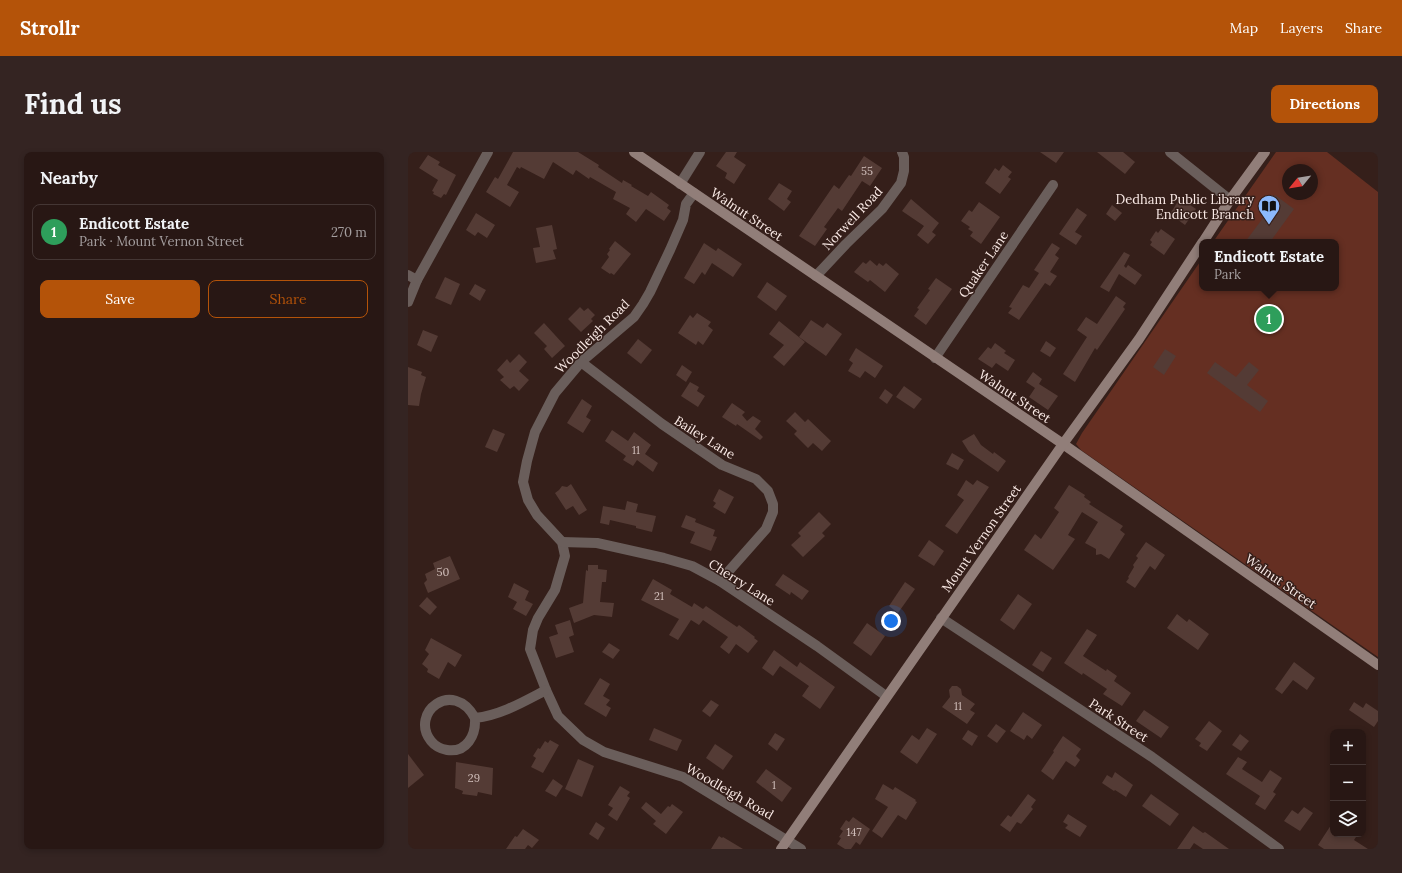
<!DOCTYPE html>
<html lang="en">
<head>
<meta charset="utf-8">
<style>
  :root { --surface:#281714; --page:#342422; --text:#f1f3f6; --muted:#a59fa0; --line:#443634; --accent:#b45309 }
  body { margin:0; font-family:Lora,serif; background:var(--page); color:var(--text) }
  .controls { position:absolute; right:12px; bottom:12px; display:grid; overflow:hidden; border-radius:8px; box-shadow:0 2px 6px #0003 }
  .controls button { width:36px; height:36px; display:grid; place-items:center; padding:0; border:0; border-bottom:1px solid var(--line); background:var(--surface); color:var(--text); font:20px sans-serif }
  .compass { position:absolute; left:874px; top:12px; width:36px; height:36px; border-radius:50%; background:var(--surface); box-shadow:0 2px 6px #0003; rotate:240deg }
  .you { position:absolute; left:483px; top:469px; width:14px; height:14px; margin:-10px; border:3px solid #fff; border-radius:50%; background:#1a73e8; box-shadow:0 0 0 6px #1a73e833 }
  .badge { display:grid; place-items:center; width:26px; height:26px; border-radius:50%; background:var(--accent); color:#fff; font-size:13px; font-weight:700 }
  .pin { position:absolute; translate:-50% -50%; border:2px solid #fff; box-shadow:0 1px 4px #0006 }
  .popup { position:absolute; left:791px; top:87px; width:140px; height:52px; box-sizing:border-box; display:grid; place-content:center; border-radius:8px; background:var(--surface); filter:drop-shadow(0 1px 3px #0005); font-size:13px; white-space:nowrap; color:var(--muted) }
  .popup b { font-size:15px; color:var(--text) }
  .popup::after { content:''; position:absolute; left:50%; top:100%; margin-left:-8px; border:8px solid transparent; border-top-color:var(--surface) }
  .list { margin:0; padding:0; list-style:none }
  h2 { display:flex; justify-content:space-between; align-items:center; height:52px; margin:0; padding:0 16px; font-size:17px }
  h2 small { font-size:13px; font-weight:400; color:var(--muted) }
  .list li { display:grid; grid-template-columns:26px 1fr auto; gap:12px; align-items:center; box-sizing:border-box; height:56px; margin:0 8px 8px; padding:0 8px; border:1px solid var(--line); border-radius:8px }
  .list b { display:block; font-size:15px; white-space:nowrap }
  .list p { margin:0; font-size:13px; white-space:nowrap; color:var(--muted) }
  .list em { font-size:13px; font-style:normal; color:var(--muted) }
  .actions { display:flex; gap:8px; padding:12px 16px }
  .actions a { flex:1; padding:9px 0; border:1px solid var(--accent); border-radius:8px; text-align:center; font-size:14px; color:var(--accent) }
  .actions .main { background:var(--accent); color:#fff }
  .icon { flex:none; width:22px; height:22px; fill:none; stroke:currentColor; stroke-width:2; stroke-linecap:round; stroke-linejoin:round }
  .map { position:relative; flex:none; width:970px; height:697px; overflow:hidden; border-radius:8px }
  header { display:flex; align-items:center; gap:24px; box-sizing:border-box; height:56px; padding:0 20px; background:var(--accent); color:#fff }
  header strong { font-size:19px }
  nav { display:flex; gap:22px; margin-inline-start:auto; font-size:14px }
  .intro { display:flex; align-items:center; justify-content:space-between; box-sizing:border-box; height:96px; padding:0 24px }
  h1 { margin:0; font-size:28px }
  .button { padding:10px 18px; border-radius:8px; background:var(--accent); color:#fff; font-size:14px; font-weight:700 }
  main { display:flex; gap:24px; padding:0 24px }
  aside { flex:1; background:var(--surface); border-radius:8px; box-shadow:0 2px 6px #0003 }
  .map>svg:first-child { display:block }
</style>
</head>
<body>
<header>
<strong>Strollr</strong>
<nav><a>Map</a><a>Layers</a><a>Share</a></nav>
</header>
<div class="intro"><h1>Find us</h1><a class="button">Directions</a></div>
<main>
<aside>
<h2>Nearby<small></small></h2>
<ul class="list">
<li><span class="badge" style="background:#2e9e5b">1</span><div><b>Endicott Estate</b><p>Park · Mount Vernon Street</p></div><em>270 m</em></li>
</ul>
<div class="actions"><a class="main">Save</a><a>Share</a></div>
</aside>
<div class="map">
<svg width="970" height="697" viewBox="0 0 970 697">
  <rect width="100%" height="100%" fill="#351f1a"/>
  <path fill="#652f22" fill-rule="evenodd" d="M868 0H919L970 40V505L673 298 668 292 674 281 794 107V136H928V90H805ZM880 18H904V42H880Z"/>
  <g fill="#543b35">
    <polygon points="105,0 170,0 191,13 190,15 214,31 215,28 224,33 223,34 240,44 243,40 261,53 259,56 263,59 256,69 238,57 228,70 218,62 222,56 205,47 208,40 182,25 181,27 168,18 165,23 145,10 136,27 113,15 112,17 109,15 99,33 111,40 102,55 78,40 87,25 90,27"/>
    <polygon points="318,0 329,0 326,5 338,13 326,32 317,26 319,21 308,14"/>
    <polygon points="632,0 656,0 648,11"/>
    <polygon points="689,0 715,0 727,10 717,22"/>
    <polygon points="20,3 32,10 30,13 48,23 38,43 36,42 33,46 25,42 26,40 24,39 30,28 11,16"/>
    <polygon points="456,4 474,16 462,34 454,29 434,59 430,56 416,75 419,77 407,94 391,84 426,33 431,37 441,23 443,24"/>
    <polygon points="595,13 604,20 600,25 603,27 592,42 577,31 587,16 591,19"/>
    <polygon points="371,31 384,39 379,47 383,50 376,59 360,47"/>
    <polygon points="867,43 886,57 862,90 837,90 861,58 858,56"/>
    <polygon points="772,46 788,57 777,73 762,62"/>
    <polygon points="503,47 531,71 524,80 528,83 520,92 509,83 516,74 494,59"/>
    <polygon points="571,50 592,65 573,92 562,84 565,80 560,77 562,75 553,69 561,58 564,60"/>
    <polygon points="704,53 714,61 707,69 698,62"/>
    <polygon points="669,56 679,63 667,80 674,84 668,93 651,82"/>
    <polygon points="68,61 87,73 79,86 70,80 67,84 58,78"/>
    <polygon points="144,73 149,97 145,98 148,107 128,111 125,96 132,95 128,76"/>
    <polygon points="753,77 767,87 756,103 742,93 744,90 742,88 748,79 750,81"/>
    <polygon points="207,89 223,102 206,123 203,121 202,122 193,116 201,105 199,102 202,98 201,97"/>
    <polygon points="296,91 308,99 310,96 334,112 325,125 304,111 297,123 294,120 286,132 276,126"/>
    <polygon points="644,91 652,96 647,103 651,106 642,120 649,124 642,134 637,131 611,168 600,161 604,156 601,155 615,133 621,136 631,121 626,118"/>
    <polygon points="716,100 722,103 716,114 718,116 720,113 734,123 727,133 711,122 701,140 692,135"/>
    <polygon points="462,108 469,114 471,111 475,114 478,111 491,122 477,140 462,128 460,130 446,120 455,110 458,112"/>
    <polygon points="37,125 52,132 43,153 27,146"/>
    <polygon points="528,126 544,137 518,173 506,164 511,157 509,156 522,138 520,137"/>
    <polygon points="359,130 379,144 368,159 349,145"/>
    <polygon points="67,132 78,138 72,149 61,142"/>
    <polygon points="708,144 718,151 715,155 717,157 689,198 687,196 667,230 655,222 679,185 669,178 678,165 689,172"/>
    <polygon points="172,155 176,159 180,156 187,163 183,167 185,169 173,180 160,167"/>
    <polygon points="289,161 303,170 300,174 305,178 295,193 290,189 288,193 270,181 282,163 285,166"/>
    <polygon points="403,168 415,176 419,171 434,182 418,204 391,185"/>
    <polygon points="371,169 397,190 376,214 365,205 376,193 361,182"/>
    <polygon points="136,171 157,194 144,206 136,197 139,194 126,181"/>
    <polygon points="15,178 30,184 23,200 9,193"/>
    <polygon points="230,187 244,198 233,212 219,201"/>
    <polygon points="638,189 648,196 642,205 632,199"/>
    <polygon points="587,191 598,199 596,201 607,208 600,219 588,211 584,216 570,207 580,195 583,197"/>
    <polygon points="448,196 475,214 467,226 457,219 452,226 440,219 445,211 441,208"/>
    <polygon points="757,197 768,204 756,223 745,215"/>
    <polygon points="111,202 119,210 111,219 121,228 111,239 106,234 102,237 92,228 96,225 89,218 99,207 102,211"/>
    <polygon points="807,210 828,225 841,210 851,218 839,233 860,249 852,260 799,221"/>
    <polygon points="274,213 284,220 278,230 268,223"/>
    <polygon points="0,215 14,220 13,223 18,225 13,242 11,254 0,253"/>
    <polygon points="625,220 634,227 631,232 650,244 640,258 621,245 627,236 618,230"/>
    <polygon points="282,230 291,235 289,239 297,244 290,255 273,244"/>
    <polygon points="496,234 514,247 506,257 488,245"/>
    <polygon points="477,237 485,243 479,252 471,246"/>
    <polygon points="174,247 184,254 178,265 183,268 175,281 159,271"/>
    <polygon points="324,251 337,260 334,263 339,269 345,264 353,269 347,277 355,285 352,288 329,272 328,274 314,265"/>
    <polygon points="387,260 397,270 400,267 423,289 414,299 405,291 400,296 386,282 389,279 378,269"/>
    <polygon points="85,277 97,282 89,300 77,295"/>
    <polygon points="204,278 220,289 226,280 243,293 237,302 250,311 245,320 229,308 225,314 215,308 218,304 197,289"/>
    <polygon points="566,282 573,293 585,302 586,300 598,309 590,320 561,300 554,289"/>
    <polygon points="544,301 556,308 550,318 538,312"/>
    <polygon points="558,328 565,333 569,328 581,335 549,382 537,374 556,348 549,343"/>
    <polygon points="163,332 179,358 171,363 165,354 158,358 147,341 151,338 154,334 159,335"/>
    <polygon points="661,333 677,343 676,345 683,350 681,352 715,374 712,378 717,382 701,407 693,402 688,403 688,397 677,391 690,370 674,360 660,383 667,387 645,418 616,398 627,382 633,387 651,360 646,356"/>
    <polygon points="311,337 326,345 317,362 305,355 308,351 305,349"/>
    <polygon points="219,349 230,352 228,360 248,364 244,380 228,376 228,374 202,368 201,373 192,371 195,354 217,358"/>
    <polygon points="411,360 423,372 414,381 417,384 395,405 383,393 393,384 390,381"/>
    <polygon points="278,363 288,367 287,370 307,378 305,384 309,385 303,399 282,391 287,380 273,375"/>
    <polygon points="521,388 536,399 526,414 510,404"/>
    <polygon points="738,390 757,403 747,418 742,414 727,436 718,430 721,426 720,425 726,415 725,413 730,406 728,404"/>
    <polygon points="42,404 52,427 20,441 16,431 19,428 17,422 27,417 25,411"/>
    <polygon points="180,413 190,413 190,417 199,418 198,430 194,430 192,450 206,451 204,465 186,463 166,471 161,456 175,451 178,418 180,419"/>
    <polygon points="375,422 401,439 394,448 383,440 382,443 367,433"/>
    <polygon points="245,427 264,438 262,442 284,455 286,451 295,457 298,454 329,475 331,473 347,485 346,486 350,489 340,501 328,492 321,502 312,495 320,485 295,468 291,473 283,468 270,488 261,483 271,467 233,448"/>
    <polygon points="497,430 507,437 490,461 481,454"/>
    <polygon points="106,431 121,439 117,448 125,452 118,464 105,457 109,450 100,445"/>
    <polygon points="610,442 624,452 606,478 592,468"/>
    <polygon points="19,445 29,455 22,463 11,454"/>
    <polygon points="769,462 779,470 781,467 801,482 790,498 759,476"/>
    <polygon points="162,468 166,483 161,485 166,500 148,506 141,485 150,482 147,473"/>
    <polygon points="459,471 477,484 463,504 445,491"/>
    <polygon points="679,477 689,483 675,504 698,519 699,517 709,524 706,529 723,541 714,554 695,542 699,537 675,521 674,523 656,511"/>
    <polygon points="23,486 54,503 47,515 40,510 31,527 19,520 20,517 14,512 21,502 17,498"/>
    <polygon points="201,491 212,498 205,507 194,500"/>
    <polygon points="366,498 389,515 392,510 427,535 412,557 394,544 401,534 372,514 365,524 354,516"/>
    <polygon points="633,499 644,506 635,520 624,513"/>
    <polygon points="886,510 907,526 899,538 885,528 874,542 867,537"/>
    <polygon points="192,526 202,532 195,544 202,548 198,553 203,556 198,565 176,552"/>
    <polygon points="544,534 549,534 553,537 554,543 567,552 562,558 567,561 559,572 534,555 542,545 541,538"/>
    <polygon points="303,548 311,553 302,565 294,559"/>
    <polygon points="946,550 955,556 958,551 970,559 970,569 966,575 941,558"/>
    <polygon points="736,558 761,575 753,586 728,569"/>
    <polygon points="615,560 634,573 624,587 619,583 616,588 602,579"/>
    <polygon points="801,569 814,579 799,599 791,594 793,591 787,587"/>
    <polygon points="588,572 598,579 589,591 579,584"/>
    <polygon points="246,576 274,588 269,599 241,588"/>
    <polygon points="519,576 529,582 509,612 492,600 504,583 511,588"/>
    <polygon points="560,578 570,584 564,594 554,587"/>
    <polygon points="367,581 377,587 369,599 360,592"/>
    <polygon points="832,582 841,589 833,599 824,593"/>
    <polygon points="655,584 673,597 668,604 672,608 667,615 658,609 645,628 633,619 646,600 645,599"/>
    <polygon points="142,588 151,593 135,621 123,615 128,606 125,604 130,596 132,597 137,589 140,591"/>
    <polygon points="307,592 325,604 315,618 298,606"/>
    <polygon points="0,602 16,623 0,636"/>
    <polygon points="830,605 839,610 834,617 854,630 862,618 874,626 865,640 868,642 857,658 847,652 852,644 818,622"/>
    <polygon points="170,607 186,614 174,645 157,637"/>
    <polygon points="48,610 85,616 84,643 70,640 69,644 54,642 55,639 47,636"/>
    <polygon points="358,617 384,636 374,650 348,630"/>
    <polygon points="707,620 725,633 718,645 707,638 706,639 694,631 699,623 704,626"/>
    <polygon points="145,627 155,634 148,645 137,639"/>
    <polygon points="475,632 485,638 487,635 508,648 507,649 509,650 498,668 490,663 474,686 464,679 480,655 467,647"/>
    <polygon points="212,634 222,640 219,644 222,646 209,669 200,663 205,656 200,653"/>
    <polygon points="620,642 628,648 623,655 625,657 613,672 609,670 602,680 592,673 600,663 603,665"/>
    <polygon points="743,642 771,662 762,674 734,654"/>
    <polygon points="238,650 253,662 260,654 262,655 264,652 275,660 258,682 245,672 248,669 233,656"/>
    <polygon points="896,655 905,661 892,679 876,669 884,658 890,662"/>
    <polygon points="660,662 679,674 672,685 657,676 660,673 655,670"/>
    <polygon points="445,665 462,677 452,693 448,690 443,697 437,697 429,692 433,686 431,685 435,679 432,677 438,668 441,670"/>
    <polygon points="188,670 197,676 190,688 181,682"/>
    <polygon points="925,670 925,682 943,682 948,685 946,688 960,697 916,697 910,693"/>
    <polygon points="785,674 795,681 797,680 821,697 795,697 786,691 782,697 769,697"/>
    <polygon points="115,677 131,688 124,696 120,693 117,697 98,697 107,684 109,685"/>
    <polygon points="311,684 314,686 315,685 335,697 303,697"/>
  </g>
  <g fill="none" stroke-linecap="round" stroke-linejoin="round">
    <g stroke="#6a5e5b" stroke-width="10">
      <polyline points="762,0 822,48"/>
      <polyline points="272,32 292,0"/>
      <polyline points="286,41 278,52 275,68 262,98 242,140 235,152 226,165 173,210 147,241 127,280 119,309 115,330 120,348 129,363 154,390 157,404 147,438 130,466 125,478 122,497 138,538 150,564 175,588 196,600 275,625 393,697"/>
      <polyline points="0,123 9,128"/>
      <polyline points="408,124 438,92 474,57 493,31 496,19 496,5 494,0"/>
      <polyline points="0,150 9,128 80,0"/>
      <polyline points="527,206 645,33"/>
      <polyline points="173,210 254,272 314,313 348,327 360,339 365,352 365,360 358,377 312,429"/>
      <polyline points="154,390 189,391 256,406 284,414 312,429 409,494 478,544"/>
      <polyline points="533,466 744,605 871,697"/>
      <path d="M67 566C45 526 1 561 23 589 27 594 33 597 39 598 59 601 68 583 67 566 93 563 115 550 138 538"/>
    </g>
    <g stroke="#917e79" stroke-width="10">
      <polyline points="226,0 655,292 970,513"/>
      <polyline points="795,90 822,48 857,0"/>
      <polyline points="373,697 655,292 731,187 794,91"/>
    </g>
  </g>
  <defs>
    <g id="library-pin" transform="scale(1.15)"><path d="M0 17L-7.5 6A9.5 9.5 0 1 1 7.5 6Z" fill="#8cb9fc" stroke="#351f1a"/><path d="M-6-4Q-3-5.5-.7-3.5V5Q-3 3-6 4ZM6-4Q3-5.5 .7-3.5V5Q3 3 6 4Z" fill="#111"/></g>
  </defs>
  <g fill-rule="evenodd">
    <use href="#library-pin" x="861" y="54"/>
  </g>
  <g text-anchor="middle" stroke-width="3" stroke-linejoin="round" paint-order="stroke">
    <g font-size="11" fill="#d0beba">
      <text x="459" y="23">55</text>
      <text x="228" y="302">11</text>
      <text x="35" y="424">50</text>
      <text x="251" y="448">21</text>
      <text x="550" y="558">11</text>
      <text x="66" y="630">29</text>
      <text x="366" y="637">1</text>
      <text x="446" y="684">147</text>
    </g>
    <g font-size="13" fill="#faeae6" stroke="#351f1a" text-anchor="end">
      <text x="846" y="52">Dedham Public Library<tspan x="846" dy="15">Endicott Branch</tspan></text>
    </g>
    <g font-size="13" fill="#faeae6" stroke="#351f1a">
      <text transform="translate(339 62) rotate(34)" y="5">Walnut Street</text>
      <text transform="translate(444 66) rotate(-47)" y="5">Norwell Road</text>
      <text transform="translate(575 112) rotate(-56)" y="5">Quaker Lane</text>
      <text transform="translate(184 184) rotate(-45)" y="5">Woodleigh Road</text>
      <text transform="translate(607 244) rotate(34)" y="5">Walnut Street</text>
      <text transform="translate(297 285) rotate(32)" y="5">Bailey Lane</text>
      <text transform="translate(573 386) rotate(-55)" y="5">Mount Vernon Street</text>
      <text transform="translate(873 429) rotate(35)" y="5">Walnut Street</text>
      <text transform="translate(334 430) rotate(32)" y="5">Cherry Lane</text>
      <text transform="translate(711 568) rotate(33)" y="5">Park Street</text>
      <text transform="translate(322 639) rotate(30)" y="5">Woodleigh Road</text>
    </g>
  </g>
</svg>
<div class="controls">
<button>+</button>
<button>−</button>
<button><svg class="icon" aria-label="layers" viewBox="0 0 24 24"><path d="M12 4l9 5-9 5-9-5zM3 14l9 5 9-5"/></svg></button>
</div>
<svg class="compass" viewBox="-18 -18 36 36"><path d="M0-13l5 13h-10z" fill="#e53935"/><path d="M0 13l5-13h-10z" fill="#a59fa0"/></svg>
<div class="you"></div>
<div class="pin badge" style="left:861px;top:167px;background:#2e9e5b">1</div>
<div class="popup"><b>Endicott Estate</b>Park</div>
</div>
</main>
</body>
</html>
